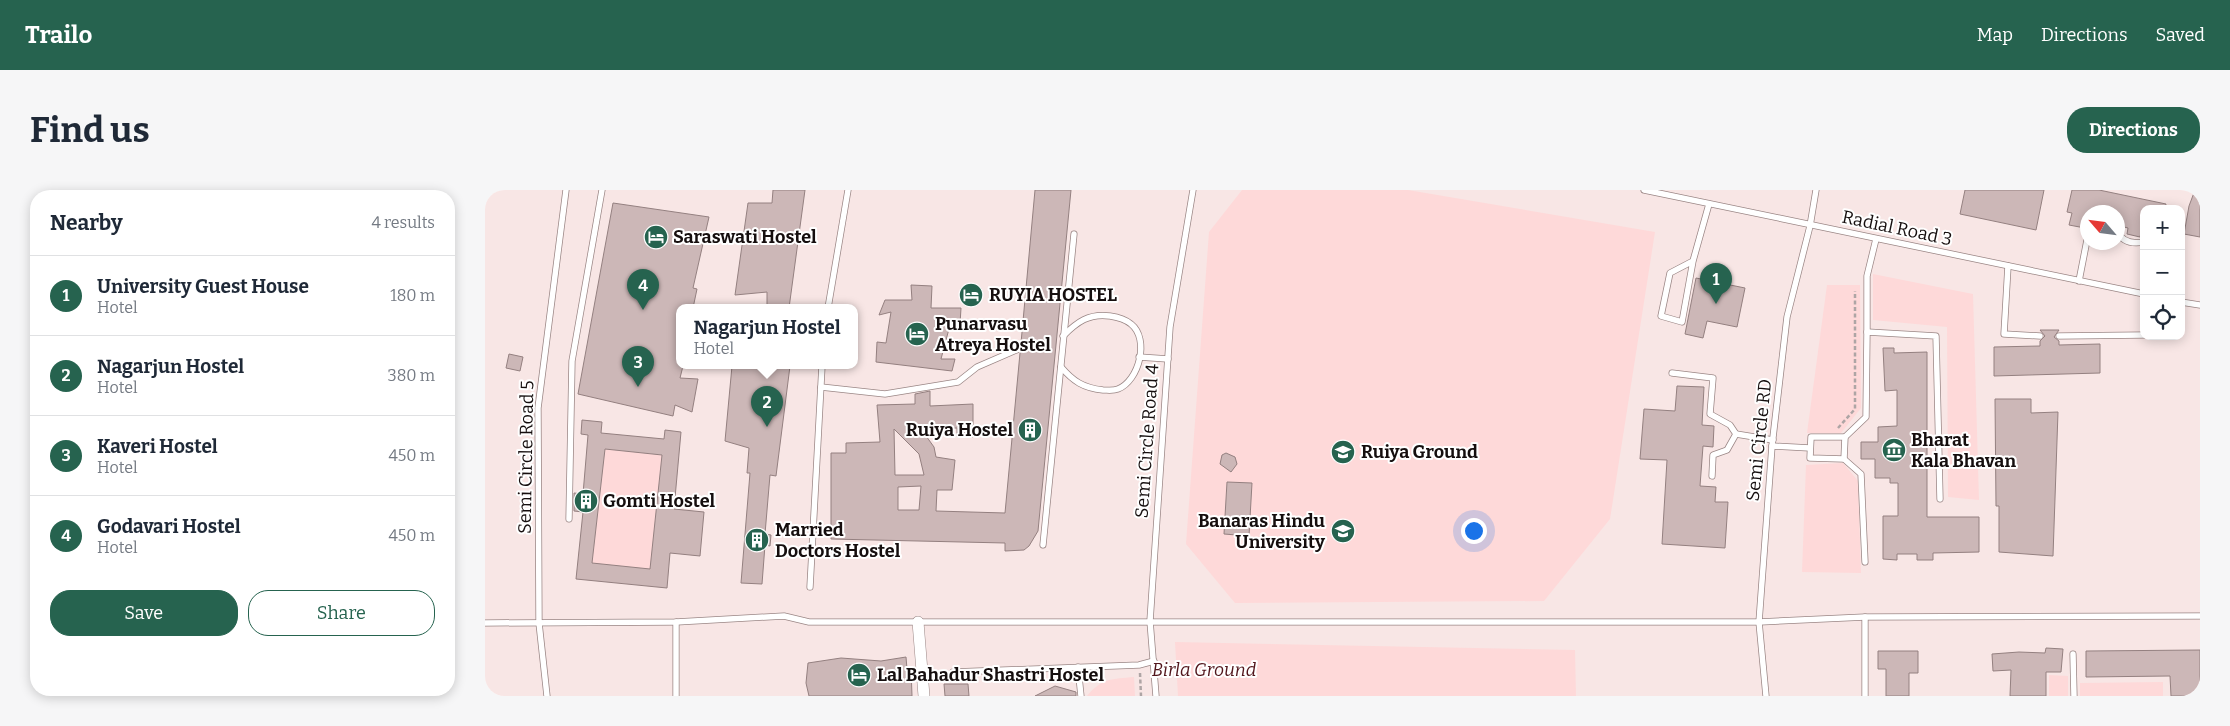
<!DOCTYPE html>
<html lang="en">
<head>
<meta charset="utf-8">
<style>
  :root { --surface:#fff; --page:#f6f6f7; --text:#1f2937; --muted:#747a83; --line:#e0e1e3; --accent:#26634f }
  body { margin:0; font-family:Bitter,serif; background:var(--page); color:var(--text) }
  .controls { position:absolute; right:15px; top:15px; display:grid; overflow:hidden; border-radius:10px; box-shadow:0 2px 12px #0003 }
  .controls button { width:45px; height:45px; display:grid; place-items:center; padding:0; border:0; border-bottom:1px solid var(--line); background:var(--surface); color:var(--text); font:25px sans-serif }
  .compass { position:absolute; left:1595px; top:15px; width:45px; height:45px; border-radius:50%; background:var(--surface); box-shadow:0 2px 12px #0003; rotate:298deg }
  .you { position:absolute; left:988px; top:340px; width:18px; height:18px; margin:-12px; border:4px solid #fff; border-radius:50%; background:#1a73e8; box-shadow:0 0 0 8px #1a73e833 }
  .badge { display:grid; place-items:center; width:32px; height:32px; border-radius:50%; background:var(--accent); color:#fff; font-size:16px; font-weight:700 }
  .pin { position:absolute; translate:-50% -41px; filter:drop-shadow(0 1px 2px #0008) }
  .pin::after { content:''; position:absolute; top:26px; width:18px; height:15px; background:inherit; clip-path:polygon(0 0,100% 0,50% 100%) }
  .popup { position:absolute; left:191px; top:114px; width:182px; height:65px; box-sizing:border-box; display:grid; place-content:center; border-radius:10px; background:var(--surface); filter:drop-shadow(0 1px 4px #0005); font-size:16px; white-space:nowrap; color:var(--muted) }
  .popup b { font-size:19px; color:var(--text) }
  .popup::after { content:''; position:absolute; left:50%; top:100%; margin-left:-10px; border:10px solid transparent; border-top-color:var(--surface) }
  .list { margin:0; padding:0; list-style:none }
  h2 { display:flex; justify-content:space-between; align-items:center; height:65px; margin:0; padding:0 20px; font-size:21px }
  h2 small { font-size:16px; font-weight:400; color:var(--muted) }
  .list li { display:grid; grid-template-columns:32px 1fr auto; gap:15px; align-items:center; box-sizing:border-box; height:80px; padding:0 20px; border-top:1px solid var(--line) }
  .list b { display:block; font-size:19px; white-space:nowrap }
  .list p { margin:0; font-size:16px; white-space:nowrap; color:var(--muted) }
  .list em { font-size:16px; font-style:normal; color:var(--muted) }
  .actions { display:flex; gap:10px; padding:15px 20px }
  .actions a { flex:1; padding:11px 0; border:1px solid var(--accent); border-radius:20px; text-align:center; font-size:18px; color:var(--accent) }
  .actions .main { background:var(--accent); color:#fff }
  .icon { flex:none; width:28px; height:28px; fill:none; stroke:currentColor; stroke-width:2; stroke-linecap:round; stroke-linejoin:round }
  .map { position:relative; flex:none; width:1715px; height:506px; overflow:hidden; border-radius:20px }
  header { display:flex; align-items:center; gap:30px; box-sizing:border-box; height:70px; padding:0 25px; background:var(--accent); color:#fff }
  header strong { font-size:24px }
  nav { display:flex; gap:28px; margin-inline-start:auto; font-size:18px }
  .intro { display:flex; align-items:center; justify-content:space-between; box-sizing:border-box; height:120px; padding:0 30px }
  h1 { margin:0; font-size:35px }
  .button { padding:12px 22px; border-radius:20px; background:var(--accent); color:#fff; font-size:18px; font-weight:700 }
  main { display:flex; gap:30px; padding:0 30px }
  aside { flex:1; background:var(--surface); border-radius:20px; box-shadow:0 2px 12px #0003 }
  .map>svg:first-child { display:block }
</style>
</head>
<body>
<header>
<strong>Trailo</strong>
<nav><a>Map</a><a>Directions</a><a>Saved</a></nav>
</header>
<div class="intro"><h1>Find us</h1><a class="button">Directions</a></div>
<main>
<aside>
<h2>Nearby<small>4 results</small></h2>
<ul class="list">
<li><span class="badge">1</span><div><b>University Guest House</b><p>Hotel</p></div><em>180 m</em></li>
<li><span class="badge">2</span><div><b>Nagarjun Hostel</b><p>Hotel</p></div><em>380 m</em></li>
<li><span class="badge">3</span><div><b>Kaveri Hostel</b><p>Hotel</p></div><em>450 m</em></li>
<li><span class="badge">4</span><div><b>Godavari Hostel</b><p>Hotel</p></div><em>450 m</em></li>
</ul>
<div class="actions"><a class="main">Save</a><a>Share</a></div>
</aside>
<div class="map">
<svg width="1715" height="506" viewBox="0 0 1715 506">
  <rect width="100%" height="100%" fill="#fef4f4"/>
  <path fill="#f8e6e5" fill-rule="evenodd" d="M0 0H1715V506H0ZM1659 19H1696V146H1659ZM1602 22H1632V52H1602ZM194 118H370V176H194Z"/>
  <g fill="#fed9d9">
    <polygon points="757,0 923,0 1170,42 1125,329 1059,411 750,413 701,354 724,42"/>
    <polygon points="1388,84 1488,104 1494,310 1463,307 1462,137 1388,130"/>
    <polygon points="1342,95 1375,95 1376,218 1356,243 1322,243"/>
    <polygon points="120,259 177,265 165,379 107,373"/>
    <polygon points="1358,273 1373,291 1376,383 1317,382 1321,275"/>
    <polygon points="690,452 1090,460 1091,506 693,506"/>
    <polygon points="1564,485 1583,486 1583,506 1564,506"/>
    <path d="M649 487 650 506H602C617 488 627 489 649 487Z"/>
    <polygon points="1678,492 1678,506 1595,506 1595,493"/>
  </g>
  <g fill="#ccb7b7" stroke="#948080" fill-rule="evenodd">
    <polygon points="288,0 320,0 304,118 282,118 282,102 250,105 263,13 287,13"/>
    <path d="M550 0H586L553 341 544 356 539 360 520 361V353L346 349V263H361V253L395 252 392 215 430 214V204L445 201V216L488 214V247H472V238L436 239 449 257 451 267 470 270 467 300H452L451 321 520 323 535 163 541 158 536 153ZM409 239 434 264 439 285H410ZM436 296 434 320H413V297Z"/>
    <polygon points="1480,0 1559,0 1551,40 1475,24"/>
    <polygon points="1587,0 1614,0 1681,14 1680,19 1659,19 1659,38 1657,38 1655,47 1642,44 1643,38 1635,36 1636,29 1632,28 1632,22 1602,22 1600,38 1584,35 1587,23 1582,22"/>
    <polygon points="1710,0 1715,0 1715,47 1699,44 1704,16"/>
    <polygon points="128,13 224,27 208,98 212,99 208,118 194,118 194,176 198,176 195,188 213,189 207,222 190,215 188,226 93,204"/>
    <polygon points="1211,88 1260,98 1252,137 1222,131 1218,148 1200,144"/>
    <polygon points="426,95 447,96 446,118 476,118 475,134 465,135 456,169 470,169 467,181 391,172 392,152 401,153 406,122 394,125 400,110 427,110"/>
    <polygon points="1555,140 1574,140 1569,147 1574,151 1574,155 1615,154 1615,183 1509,186 1509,157 1555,156 1555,151 1560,146"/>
    <polygon points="1398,158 1409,158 1409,163 1442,162 1442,327 1494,327 1494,362 1448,363 1448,370 1432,370 1432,364 1412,364 1412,370 1398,369 1398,326 1413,326 1413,293 1405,293 1405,288 1390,288 1390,269 1376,269 1376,252 1393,252 1393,237 1412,236 1412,200 1400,201"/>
    <polygon points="24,164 38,167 35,181 21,178"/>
    <polygon points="247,176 305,176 291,286 285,285 280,344 286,345 285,356 280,355 277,394 256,393 265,283 262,283 264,258 240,251"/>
    <polygon points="1192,196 1219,197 1217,235 1229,236 1228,257 1218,256 1215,296 1231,297 1230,312 1243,312 1240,358 1177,354 1182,270 1155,269 1159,219 1190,221"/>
    <polygon points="1510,209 1546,209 1546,223 1573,222 1568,366 1514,362 1514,316 1511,316"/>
    <path d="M97 230 117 232 116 243 179 249 180 240 196 242 189 319 219 322 215 366 185 363 182 398 91 389 98 322 89 321V303L98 304 103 245 96 244ZM120 259 177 265 165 379 107 373Z"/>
    <polygon points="741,263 750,267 752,274 746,282 735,274 737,265"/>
    <polygon points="742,292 767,293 764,346 739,344"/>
    <polygon points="1561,458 1578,459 1576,482 1561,482 1561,506 1525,506 1526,480 1508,481 1507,464 1534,462 1560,463"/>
    <polygon points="1715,460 1715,506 1686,506 1685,486 1601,487 1601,461"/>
    <polygon points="1393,461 1433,461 1433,483 1424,483 1424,506 1401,506 1401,479 1393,479"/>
    <polygon points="421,467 422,479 426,478 427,506 324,506 321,493 323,473 356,468 396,471"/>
    <polygon points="459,494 483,494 484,506 460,506"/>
    <polygon points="570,496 591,502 591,506 550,506"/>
  </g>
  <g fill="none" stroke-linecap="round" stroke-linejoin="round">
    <g stroke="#9a8685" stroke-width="7">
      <g id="lane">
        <polyline points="1159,0 1659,104"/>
        <path d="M1632 41C1637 52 1648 54 1659 52"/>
        <polyline points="1208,71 1185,83 1176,126 1197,132 1208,71 1224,14"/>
        <polyline points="1523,76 1519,144 1555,146"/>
        <polyline points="1594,91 1602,50"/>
        <polyline points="1696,112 1715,115"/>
        <polyline points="343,118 363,0"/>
        <polyline points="1382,142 1382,86 1391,49"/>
        <polyline points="1574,146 1659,145"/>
        <polyline points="654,167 683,169"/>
        <path d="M576 177C588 191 598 198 618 200 623 200 628 201 633 199 654 191 665 149 646 134 640 129 632 127 625 126 604 123 592 132 578 146"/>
        <polyline points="1187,183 1228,188 1225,224 1245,235 1251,244 1288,250"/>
        <polyline points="336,197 400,204 473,192 492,177 536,158"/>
        <polyline points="1287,256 1325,258"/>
        <polyline points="1359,269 1325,268 1326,247 1360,247"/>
        <polyline points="1227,286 1228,265 1242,260 1251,244"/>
        <polyline points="84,329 87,171 117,0"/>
        <polyline points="558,355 589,44"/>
        <polyline points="1380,372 1376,284 1359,269 1360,247 1381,227 1382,142 1451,146 1455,309"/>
        <polyline points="325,397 337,176"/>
        <polyline points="0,433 191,432 299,426 324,432 1274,432 1380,427 1715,426"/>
        <polyline points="1588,464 1589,506"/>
        <polyline points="593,477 596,506"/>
        <polyline points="468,482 654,475 669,471"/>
        <polyline points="62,506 54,433 53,218 81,0"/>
        <polyline points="191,506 191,432"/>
        <polyline points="671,506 665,431 685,137 708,0"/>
        <polyline points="1281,506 1274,432 1287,256 1302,127 1325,36 1331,0"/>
        <polyline points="1380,506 1380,427"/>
      </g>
    </g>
    <g stroke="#9a8685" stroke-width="12">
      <polyline id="street" points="433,432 439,506"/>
    </g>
    <g stroke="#aea5a5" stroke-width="2.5" stroke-dasharray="4 2.5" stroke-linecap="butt">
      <polyline points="1353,238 1370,219 1370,101"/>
      <polyline points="655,483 656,506"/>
    </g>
    <use href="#lane" stroke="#fff" stroke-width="5.5"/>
    <use href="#street" stroke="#fff" stroke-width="11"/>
  </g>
  <defs>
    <g id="hotel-disc" transform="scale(1.25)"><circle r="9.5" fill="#26634f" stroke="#fff"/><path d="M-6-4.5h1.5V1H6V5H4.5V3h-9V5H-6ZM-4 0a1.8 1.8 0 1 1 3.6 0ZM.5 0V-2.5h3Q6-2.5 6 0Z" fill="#fff"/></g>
    <g id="building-disc" transform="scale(1.25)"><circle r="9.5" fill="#26634f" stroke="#fff"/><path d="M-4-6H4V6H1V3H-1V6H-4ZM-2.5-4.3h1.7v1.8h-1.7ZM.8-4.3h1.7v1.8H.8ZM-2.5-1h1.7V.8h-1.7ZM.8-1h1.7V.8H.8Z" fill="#fff"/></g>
    <g id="museum-disc" transform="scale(1.25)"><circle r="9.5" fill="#26634f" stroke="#fff"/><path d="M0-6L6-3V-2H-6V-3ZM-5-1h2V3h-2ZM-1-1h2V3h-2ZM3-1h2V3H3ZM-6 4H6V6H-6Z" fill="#fff"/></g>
    <g id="university-disc" transform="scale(1.25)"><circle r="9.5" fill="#26634f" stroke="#fff"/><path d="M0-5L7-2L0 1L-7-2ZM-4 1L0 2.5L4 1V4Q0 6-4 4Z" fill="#fff"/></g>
  </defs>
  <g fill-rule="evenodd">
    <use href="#hotel-disc" x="171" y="47"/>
    <use href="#hotel-disc" x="486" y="105"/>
    <use href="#hotel-disc" x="432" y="144"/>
    <use href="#building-disc" x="545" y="240"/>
    <use href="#museum-disc" x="1409" y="260"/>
    <use href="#university-disc" x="858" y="262"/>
    <use href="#building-disc" x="101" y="311"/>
    <use href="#university-disc" x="858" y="341"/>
    <use href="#building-disc" x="272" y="350"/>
    <use href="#hotel-disc" x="374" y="485"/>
  </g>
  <g text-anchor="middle" stroke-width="4" stroke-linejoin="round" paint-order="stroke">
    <g font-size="18" fill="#150e0e" stroke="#fff">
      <text transform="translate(1412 38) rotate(12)" y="6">Radial Road 3</text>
      <text transform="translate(1274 250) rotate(-84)" y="6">Semi Circle RD</text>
      <text transform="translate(662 251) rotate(-86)" y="6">Semi Circle Road 4</text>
      <text transform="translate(41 267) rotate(-89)" y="6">Semi Circle Road 5</text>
    </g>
    <g font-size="18" font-weight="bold" fill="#150e0e" stroke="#fff" text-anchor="start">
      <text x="188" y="53">Saraswati Hostel</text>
      <text x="504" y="111">RUYIA HOSTEL</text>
      <text x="450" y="140">Punarvasu<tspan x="450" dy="21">Atreya Hostel</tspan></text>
      <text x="528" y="246" text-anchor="end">Ruiya Hostel</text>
      <text x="1426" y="256">Bharat<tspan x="1426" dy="21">Kala Bhavan</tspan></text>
      <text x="876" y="268">Ruiya Ground</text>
      <text x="118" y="317">Gomti Hostel</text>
      <text x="840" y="337" text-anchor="end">Banaras Hindu<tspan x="840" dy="21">University</tspan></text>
      <text x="290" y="346">Married<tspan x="290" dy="21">Doctors Hostel</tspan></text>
      <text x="392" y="491">Lal Bahadur Shastri Hostel</text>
    </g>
    <g font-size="18" font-style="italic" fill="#51151b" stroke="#fff">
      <text x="719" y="486">Birla Ground</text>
    </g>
  </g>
</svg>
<div class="controls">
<button>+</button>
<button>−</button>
<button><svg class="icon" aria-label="locate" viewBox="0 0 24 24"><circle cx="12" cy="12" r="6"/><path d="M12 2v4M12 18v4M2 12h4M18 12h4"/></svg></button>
</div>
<svg class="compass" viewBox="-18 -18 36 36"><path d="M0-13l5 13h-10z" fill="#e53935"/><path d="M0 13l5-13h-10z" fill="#747a83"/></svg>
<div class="you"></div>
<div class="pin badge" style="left:1231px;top:114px">1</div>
<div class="pin badge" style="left:282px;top:237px">2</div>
<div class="popup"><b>Nagarjun Hostel</b>Hotel</div>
<div class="pin badge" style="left:153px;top:197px">3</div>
<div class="pin badge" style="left:158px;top:120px">4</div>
</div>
</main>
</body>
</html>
